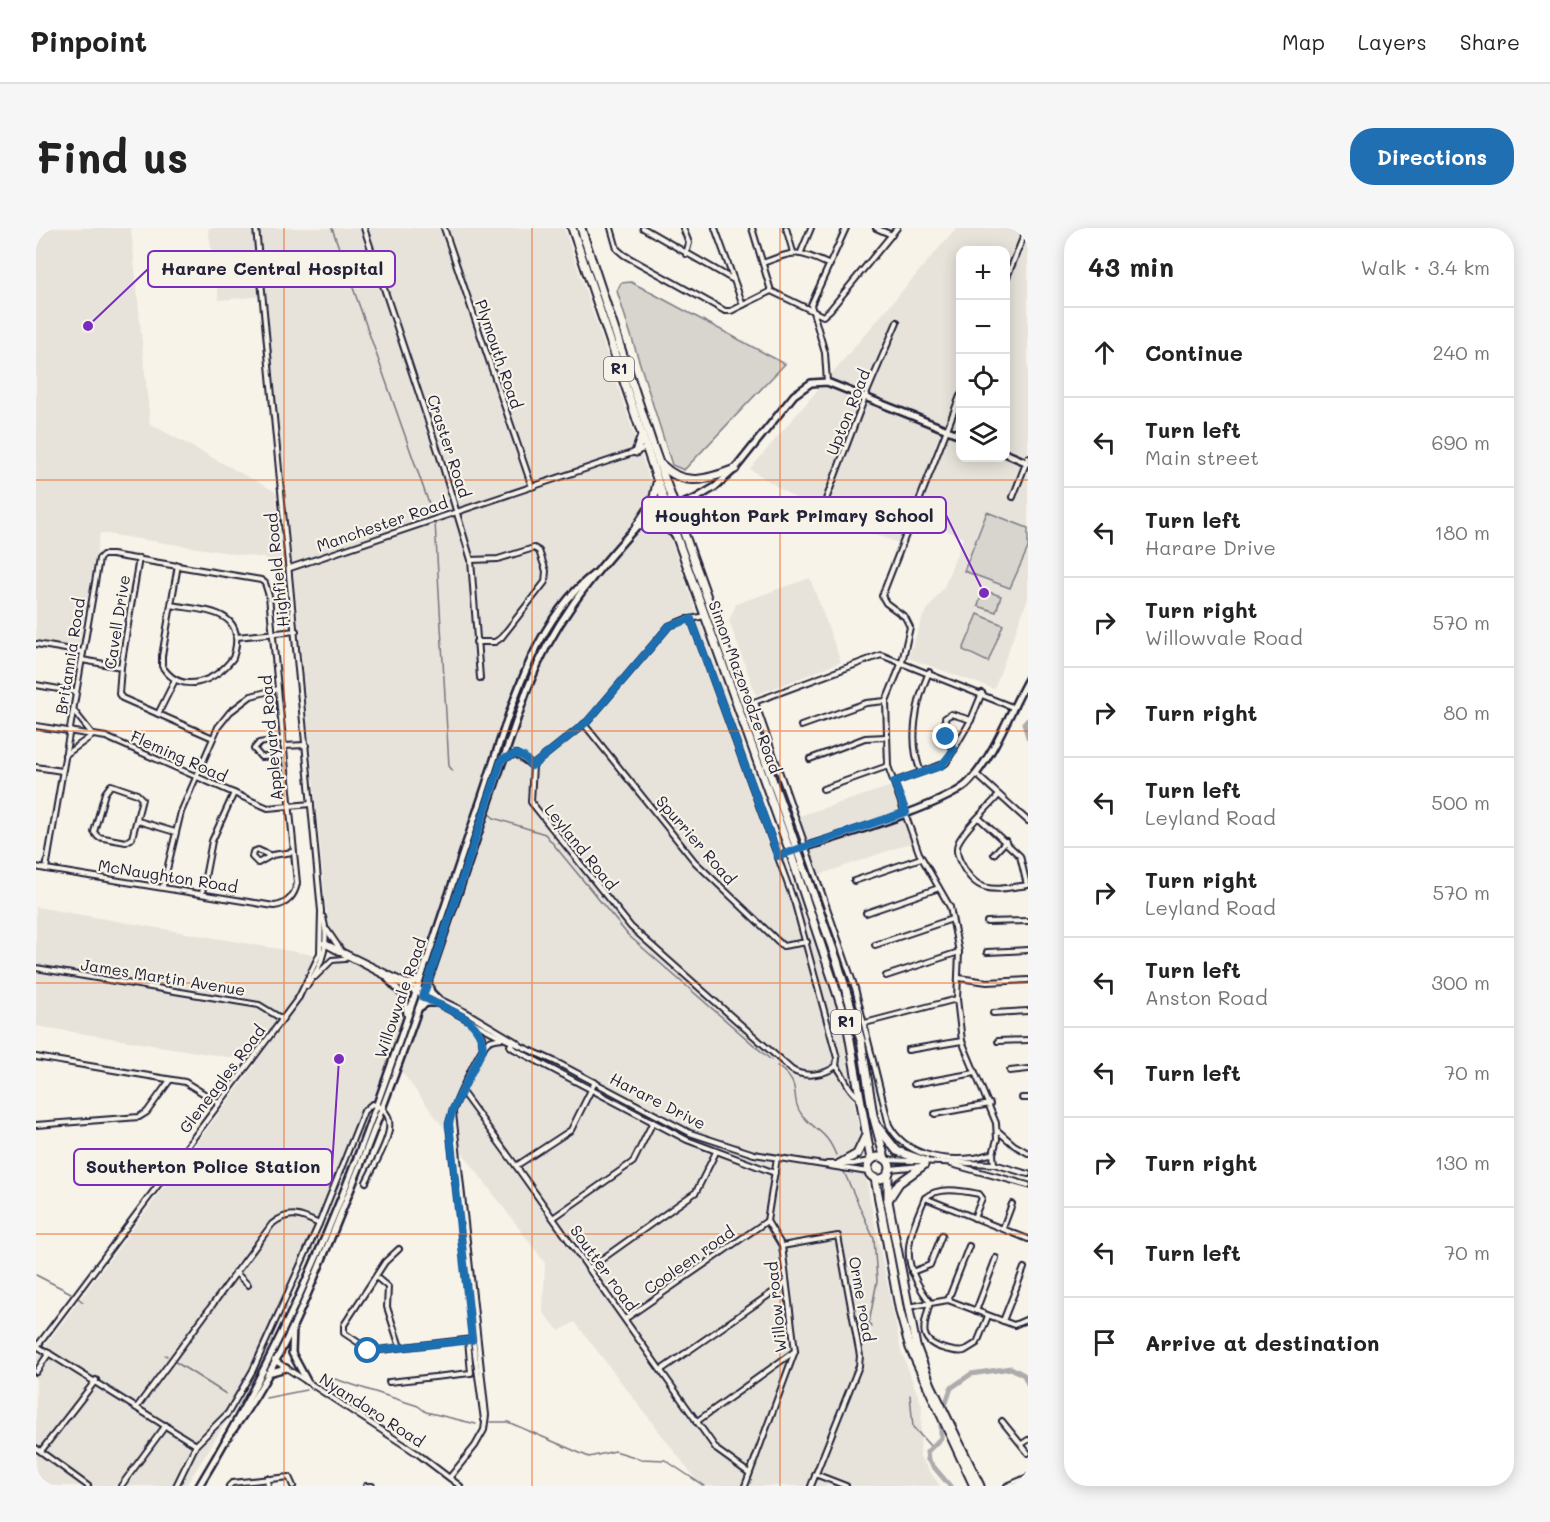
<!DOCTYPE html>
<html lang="en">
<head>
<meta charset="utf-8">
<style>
  :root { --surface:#fff; --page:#f6f6f6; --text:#222; --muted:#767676; --line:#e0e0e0; --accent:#1f6fb2 }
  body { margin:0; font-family:Mali,sans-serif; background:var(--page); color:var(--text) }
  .controls { position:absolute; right:18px; top:18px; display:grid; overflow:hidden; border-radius:12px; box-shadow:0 3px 15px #0003 }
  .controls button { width:54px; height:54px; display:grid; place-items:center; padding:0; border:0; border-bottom:2px solid var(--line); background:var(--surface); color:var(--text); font:30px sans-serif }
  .stop { position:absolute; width:18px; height:18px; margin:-14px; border:4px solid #1f6fb2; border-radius:50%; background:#fff }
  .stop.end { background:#1f6fb2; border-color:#fff; box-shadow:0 2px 6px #0008 }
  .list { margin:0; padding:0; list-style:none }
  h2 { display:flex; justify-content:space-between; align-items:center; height:78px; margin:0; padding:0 24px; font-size:26px }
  h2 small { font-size:20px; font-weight:400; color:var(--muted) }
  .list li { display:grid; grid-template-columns:39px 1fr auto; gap:18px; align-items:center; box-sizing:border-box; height:90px; padding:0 24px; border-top:2px solid var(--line) }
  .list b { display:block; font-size:22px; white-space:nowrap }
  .list p { margin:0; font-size:20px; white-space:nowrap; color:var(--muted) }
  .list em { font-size:20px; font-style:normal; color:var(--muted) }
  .icon { flex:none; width:33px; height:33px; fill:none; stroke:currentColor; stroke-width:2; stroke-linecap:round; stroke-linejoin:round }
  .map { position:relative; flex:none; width:992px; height:1258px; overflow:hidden; border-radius:24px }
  header { display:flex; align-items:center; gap:36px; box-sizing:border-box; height:84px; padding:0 30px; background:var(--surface); border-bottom:2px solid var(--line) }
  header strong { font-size:28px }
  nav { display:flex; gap:33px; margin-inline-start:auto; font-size:21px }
  .intro { display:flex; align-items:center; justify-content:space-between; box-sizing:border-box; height:144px; padding:0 36px }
  h1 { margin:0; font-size:42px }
  .button { padding:15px 27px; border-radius:24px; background:var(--accent); color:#fff; font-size:21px; font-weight:700 }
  main { display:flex; gap:36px; padding:0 36px }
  aside { flex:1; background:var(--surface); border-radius:24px; box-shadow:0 3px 15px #0003 }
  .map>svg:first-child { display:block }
</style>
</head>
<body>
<header>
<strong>Pinpoint</strong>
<nav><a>Map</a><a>Layers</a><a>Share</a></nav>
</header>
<div class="intro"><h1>Find us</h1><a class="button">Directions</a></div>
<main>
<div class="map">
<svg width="992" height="1258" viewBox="0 0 992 1258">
  <rect width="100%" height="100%" fill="#f7f3e8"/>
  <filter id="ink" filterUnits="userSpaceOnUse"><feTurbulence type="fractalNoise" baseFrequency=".0167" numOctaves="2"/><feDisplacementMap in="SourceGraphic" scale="12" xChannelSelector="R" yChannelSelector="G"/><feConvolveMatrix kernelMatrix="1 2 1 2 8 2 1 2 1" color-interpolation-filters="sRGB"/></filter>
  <g filter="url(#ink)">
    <g fill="#e7e3db" fill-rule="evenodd">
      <polygon points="0,0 95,0 114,196 240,264 246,333 64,305 43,419 0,412"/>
      <polygon points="172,0 528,0 615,256 805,793 834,972 865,1122 886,1178 884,1229 904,1258 665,1258 539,1094 523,1103 507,1084 509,1035 354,828 289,990 214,1156 150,1258 0,1258 0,1130 219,837 209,832 0,798 0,679 295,730 230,68 183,72"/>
      <path d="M920 0H992V370L958 461 872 430 887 388 908 359 927 310 879 288 868 317 785 287 714 241ZM924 22H969V230H924Z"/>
      <polygon points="774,350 805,434 720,467 693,393 700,376"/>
      <polygon points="856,558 877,614 783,647 763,588"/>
    </g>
    <g fill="#d8d5cf" stroke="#7d7c85" stroke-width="1.5">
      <polygon points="595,54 749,136 648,242 636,237 581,63 585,55"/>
      <polygon points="951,284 992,300 992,320 974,360 928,343"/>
      <polygon points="947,362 965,368 960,384 942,378"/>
      <polygon points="942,386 967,397 952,434 927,422"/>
    </g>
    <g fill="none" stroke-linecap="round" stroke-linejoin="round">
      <g stroke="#76747f" stroke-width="1.5">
        <polyline points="296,0 397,287"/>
        <polyline points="399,294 413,538 417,543"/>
        <polyline points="452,585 458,590 509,606 592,707 735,832"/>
        <path d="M741 838C769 858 752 868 766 887 781 905 789 901 800 927"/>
        <polyline points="808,944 838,1011 841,1053 833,1095 836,1099"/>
        <polyline points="0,1047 35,1065"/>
        <polyline points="42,1070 47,1074"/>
        <polyline points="129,1127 131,1128"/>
        <polyline points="138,1133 190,1166"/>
        <polyline points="286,1154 299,1151 382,1178 390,1184 440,1196"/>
        <polyline points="874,1167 877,1199 896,1220"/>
        <polyline points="230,1170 270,1162"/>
        <polyline points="454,1194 472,1194 553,1229 579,1223 605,1231 629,1232 668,1258"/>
        <polyline points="987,1258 989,1258"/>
      </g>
      <g stroke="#aeabad" stroke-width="5">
        <polyline points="992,492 988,495 992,509"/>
        <polyline points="914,1258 892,1232 891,1224 905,1210 905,1189 915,1160 935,1146 975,1140 988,1147 992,1156"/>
      </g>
      <g stroke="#22223b" stroke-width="8">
        <g id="minor">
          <polyline points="220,0 285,683 284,725 263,769"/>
          <polyline points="328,0 404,229 435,332 444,450"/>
          <polyline points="408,0 496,259"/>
          <polyline points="575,0 581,21 588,27 689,83 695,83 735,63"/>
          <polyline points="607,0 696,51"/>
          <polyline points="647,0 653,15 650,26"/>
          <polyline points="679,0 707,77"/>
          <polyline points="716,0 735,63"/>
          <polyline points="750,0 757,24"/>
          <polyline points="840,0 856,7"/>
          <polyline points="765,24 775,0"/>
          <path d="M727 35C761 22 760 22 794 37"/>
          <polyline points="969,54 991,0"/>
          <polyline points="735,63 787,88 794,82 861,0"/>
          <polyline points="791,154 789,125 775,77 810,0"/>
          <polyline points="924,168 846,368 850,375 869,389 874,399 866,434 850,473 852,538 883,625 914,679 923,724 921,771 926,813 960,895 961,911 957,926 958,936"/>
          <polyline points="977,269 992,230"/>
          <polyline points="786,282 829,169 861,94"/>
          <polyline points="103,330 85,439 83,466 86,470 177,510"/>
          <polyline points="435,332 462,331 498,320 503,323 510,343 509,354 465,410 459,414 440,414"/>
          <polyline points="254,340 611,220"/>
          <path d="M135 377C169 383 213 381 197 430 179 454 145 468 126 438V428L142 337"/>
          <path d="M650 391H655L759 676 801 830 800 838C789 847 769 850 756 842L595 699 495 574 497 537 552 493 633 398Z"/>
          <polyline points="655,391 668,388"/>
          <polyline points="201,409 260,403"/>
          <polyline points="0,416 47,424"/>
          <polyline points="46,432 85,439"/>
          <polyline points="0,457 40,464"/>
          <path d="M719 474 819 760 853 897C869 927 906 934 938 930 945 929 950 926 957 926"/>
          <polyline points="710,477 845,427 976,479"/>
          <polyline points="122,486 139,452"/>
          <polyline points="548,496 659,634 747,718 771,714"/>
          <polyline points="0,498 70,509 232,580 275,576"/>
          <polyline points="765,498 830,475 850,473"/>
          <polyline points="247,511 223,515 218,521 225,529 248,528"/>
          <polyline points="247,518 270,517"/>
          <polyline points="918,522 910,509 909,490 915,486 935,492"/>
          <polyline points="29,527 57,507 38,483"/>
          <polyline points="467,531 480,526 496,538"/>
          <polyline points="774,531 829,510 850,509"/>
          <polyline points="0,539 26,543"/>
          <path d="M885 544C872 513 880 474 893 444"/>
          <polyline points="940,546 992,593"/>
          <polyline points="858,554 910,535 935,492 946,465"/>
          <polygon points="75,557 101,566 106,571 96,610 90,614 62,609 58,604 69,565"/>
          <polyline points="787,561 852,538"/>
          <path d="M963 567C950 582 932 597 923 613 919 621 921 628 925 635 942 669 961 661 992 657"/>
          <polyline points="943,590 984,628 991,657"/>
          <polyline points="102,593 139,604"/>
          <polyline points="958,626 970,613"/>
          <polyline points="235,628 222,622 217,624 216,629 222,635 236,627 257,624"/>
          <polyline points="742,628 754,624"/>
          <path d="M0 639 10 641 238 678C251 677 259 667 261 655L233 368 229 355 225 352 76 327H67L63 331 10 641"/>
          <polyline points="818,653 885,630"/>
          <polyline points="127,658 145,584 182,499 194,484 215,468 242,461"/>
          <polyline points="166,665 176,613 198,565"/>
          <polyline points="830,685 903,660"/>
          <polyline points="951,694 992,693"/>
          <polyline points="291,702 304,721"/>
          <polyline points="286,715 467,810 520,834 654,905 718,926 832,944"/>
          <polyline points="289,715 430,784 482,815"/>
          <polyline points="839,717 916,691"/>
          <polyline points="951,724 992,722"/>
          <polyline points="0,740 223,777 246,791"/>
          <polyline points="850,748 923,724"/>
          <polyline points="279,749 296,732 309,731"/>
          <polyline points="923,750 951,754 992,752"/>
          <path d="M271 758C286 738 294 714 287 689"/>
          <polyline points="957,785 992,783"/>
          <polyline points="829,795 921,771"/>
          <polyline points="439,796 446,809 447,820"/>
          <polyline points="962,813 992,812"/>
          <polyline points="476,814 474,818 478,821 651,912 739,945"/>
          <polyline points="872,822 926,813"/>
          <polyline points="0,829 149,854 183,875"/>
          <path d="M800 838C810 849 811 862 824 870"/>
          <polyline points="974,843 992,841"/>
          <polyline points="559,854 535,902 480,938 681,1222 713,1245"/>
          <polyline points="878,856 939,845"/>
          <polyline points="426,864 480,938"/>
          <polyline points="986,870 992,870"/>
          <polyline points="899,886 954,876"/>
          <polyline points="0,897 103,889 111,884 134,852"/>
          <polyline points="962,903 978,917 992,925"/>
          <polyline points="851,932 958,936 992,946"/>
          <polyline points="791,936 817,936 834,933"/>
          <polyline points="915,936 992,957"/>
          <polyline points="854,941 885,938"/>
          <path d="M889 970C870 1014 863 1034 894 1074 889 1096 879 1113 909 1121 915 1122 921 1125 928 1123L941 1115 952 1088"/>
          <polyline points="889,970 992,1011"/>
          <path d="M889 970C902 958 927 963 943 966L946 970 938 990"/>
          <polyline points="517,990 597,934 617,894"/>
          <polyline points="967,1000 976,976"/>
          <polyline points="746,1018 802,1008 824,1128 823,1138 775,1258"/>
          <polyline points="363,1021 349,1034 308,1097 308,1105 335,1123 437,1111"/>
          <polyline points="552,1041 660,964 680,924"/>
          <polyline points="199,1044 212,1057"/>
          <polyline points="876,1044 894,1037 906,1007"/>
          <polyline points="340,1049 352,1059 351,1079 364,1119"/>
          <polyline points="912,1072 933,1018"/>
          <polyline points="872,1079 912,1072 978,1097 992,1091"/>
          <polyline points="940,1083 960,1030"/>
          <polyline points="589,1091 731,993"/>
          <polyline points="967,1093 988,1040"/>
          <polyline points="1,1118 160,1217"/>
          <polyline points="0,1120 263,769"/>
          <polyline points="238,1132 382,1226 424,1258"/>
          <polyline points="625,1142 750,1055"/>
          <polyline points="0,1144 13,1125"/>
          <polyline points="353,1154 435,1145 432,1112"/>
          <path d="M101 1179 236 996C253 982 265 987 283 996"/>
          <path d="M448 1192 437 1111 413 896C416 881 442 823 452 814 456 811 461 811 466 810"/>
          <polyline points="966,1193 992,1225"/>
          <polyline points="660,1194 759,1123"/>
          <polyline points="986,1216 992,1212"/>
          <polyline points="0,1220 52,1258"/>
          <polyline points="5,1223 60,1152"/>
          <polyline points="779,1246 810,1258"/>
          <polyline points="414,1249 439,1218 448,1202 450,1187 417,885"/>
          <polyline points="231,1250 232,1258"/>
          <polyline points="85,1258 130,1197"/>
          <path d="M140 1258 160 1217 192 1185 217 1142 283 996 328 883 336 876C373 887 341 930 330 954"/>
          <polyline points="193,1258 196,1255 253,1249 257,1258"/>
          <polyline points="330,1258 336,1258"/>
          <polyline points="709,1258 759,1123 746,1018 731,993 741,930"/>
          <polyline points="971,1258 992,1249"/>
        </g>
      </g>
      <g stroke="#22223b" stroke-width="10">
        <g id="major">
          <polyline points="969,225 992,235"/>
          <path d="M754 624C790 612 913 577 933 554 958 528 974 483 992 451"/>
          <polyline points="352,751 369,769 371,786"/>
          <polyline points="392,754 395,764 402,771"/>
          <polyline points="367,755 377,755 384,750"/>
          <polyline points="383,780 391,775 398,775"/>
          <polyline points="257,1099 256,1125 271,1153"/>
          <polyline points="232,1145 250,1140"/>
          <path d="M190 1211C243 1143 275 1059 307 980 377 810 431 635 491 462 514 399 556 347 601 298L615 288 659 271 679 259 699 241 758 167 775 155 791 154 924 207"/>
          <path d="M163 1258C235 1139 294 1007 341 876 376 780 407 683 440 586 468 509 490 398 558 346"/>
        </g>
      </g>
      <g stroke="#22223b" stroke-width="11">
        <g id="highway">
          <polyline points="536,0 640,307 754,624 811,795 835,932"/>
          <polyline points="545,0 617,218 801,733 825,812 837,887 849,931"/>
          <polyline points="600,224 606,208"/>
          <path d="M626 237C648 260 673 251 699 241"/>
          <polyline points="601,298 617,274 621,255"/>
          <polyline points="601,298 624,296 638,305"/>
          <polyline points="841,898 861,923 889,933"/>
          <circle cx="843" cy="940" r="11"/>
          <polyline points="803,936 821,926 830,907"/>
          <polyline points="852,946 852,973 880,1118 895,1157 944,1258"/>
          <polyline points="839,950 864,1084 874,1120 938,1258"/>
          <polyline points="852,972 863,955 888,937"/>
        </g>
      </g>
      <use href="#minor" stroke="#f7f3e8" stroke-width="4"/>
      <use href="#major" stroke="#f7f3e8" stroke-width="5"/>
      <use href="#highway" stroke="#f7f3e8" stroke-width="7"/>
    </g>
  </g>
  <g fill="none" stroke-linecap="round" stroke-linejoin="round" filter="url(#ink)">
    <path stroke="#1f6fb2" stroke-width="8" d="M332 1123 436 1112 413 896 417 881 447 821C446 789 411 782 387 769L466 531 480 526 488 529 496 538 552 493 633 398 655 391 742 628 870 584 858 554 905 538 918 522 910 509"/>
  </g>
  <path fill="none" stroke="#e8590c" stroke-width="1.5" stroke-opacity="0.55" d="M248 0V1258M496 0V1258M744 0V1258M0 252H992M0 503H992M0 755H992M0 1006H992"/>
  <g text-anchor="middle" stroke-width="4.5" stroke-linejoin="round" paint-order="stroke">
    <g fill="#f7f3e8" stroke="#62616f" stroke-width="1.5">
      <rect x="568" y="129" width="30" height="24" rx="4.5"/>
      <rect x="795" y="782" width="30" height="24" rx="4.5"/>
    </g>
    <g font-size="15" font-weight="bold" fill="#22223b">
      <text x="583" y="146">R1</text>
      <text x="810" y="799">R1</text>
    </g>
    <g font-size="16" fill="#22223b" stroke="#f7f3e8">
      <text transform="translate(463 126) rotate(71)" y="6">Plymouth Road</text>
      <text transform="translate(812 184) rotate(-68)" y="6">Upton Road</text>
      <text transform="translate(413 218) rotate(72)" y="6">Craster Road</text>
      <text transform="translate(346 296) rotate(-19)" y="6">Manchester Road</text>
      <text transform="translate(241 342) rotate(-96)" y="6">Highfield Road</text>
      <text transform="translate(81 394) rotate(-81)" y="6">Cavell Drive</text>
      <text transform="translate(34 428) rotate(-81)" y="6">Britannia Road</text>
      <text transform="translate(709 459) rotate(70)" y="6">Simon Mazorodze Road</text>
      <text transform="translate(235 510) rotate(-95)" y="6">Appleyard Road</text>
      <text transform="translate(143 528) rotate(24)" y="6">Fleming Road</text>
      <text transform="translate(660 612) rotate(49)" y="6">Spurrier Road</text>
      <text transform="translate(545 619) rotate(51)" y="6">Leyland Road</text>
      <text transform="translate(132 648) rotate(9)" y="6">McNaughton Road</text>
      <text transform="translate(127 749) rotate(9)" y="6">James Martin Avenue</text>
      <text transform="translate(364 770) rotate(-71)" y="6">Willowvale Road</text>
      <text transform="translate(186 851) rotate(-53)" y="6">Gleneagles Road</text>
      <text transform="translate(622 873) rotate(27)" y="6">Harare Drive</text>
      <text transform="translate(653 1032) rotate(-35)" y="6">Cooleen road</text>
      <text transform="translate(568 1040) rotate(54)" y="6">Soutter road</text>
      <text transform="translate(826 1071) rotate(80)" y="6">Orme road</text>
      <text transform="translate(740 1079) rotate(-96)" y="6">Willow road</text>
      <text transform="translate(336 1182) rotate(33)" y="6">Nyandoro Road</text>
    </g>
  </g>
  <path fill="none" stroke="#7b2cbf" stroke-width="2" d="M52 98L112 41M948 365L910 287M303 831L296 939"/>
  <g fill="#7b2cbf" stroke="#f7f3e8" stroke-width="2">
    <circle cx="52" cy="98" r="6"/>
    <circle cx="948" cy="365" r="6"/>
    <circle cx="303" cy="831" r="6"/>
  </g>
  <g fill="#f7f3e8" stroke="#7b2cbf" stroke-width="2">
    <rect x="112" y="23" width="247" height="36" rx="6"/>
    <rect x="606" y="269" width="304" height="36" rx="6"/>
    <rect x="38" y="921" width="258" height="36" rx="6"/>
  </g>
  <g font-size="18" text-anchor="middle" font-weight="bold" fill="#22223b">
    <text x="236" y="47">Harare Central Hospital</text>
    <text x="758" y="294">Houghton Park Primary School</text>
    <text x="167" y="945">Southerton Police Station</text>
  </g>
</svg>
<div class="controls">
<button>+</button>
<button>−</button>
<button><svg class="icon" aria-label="locate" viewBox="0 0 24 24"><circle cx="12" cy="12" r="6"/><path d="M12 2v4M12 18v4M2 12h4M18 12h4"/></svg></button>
<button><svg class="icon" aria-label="layers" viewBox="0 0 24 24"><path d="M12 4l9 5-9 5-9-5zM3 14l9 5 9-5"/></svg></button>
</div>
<div class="stop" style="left:332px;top:1123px"></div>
<div class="stop end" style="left:910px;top:509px"></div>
</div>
<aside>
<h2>43 min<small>Walk · 3.4 km</small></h2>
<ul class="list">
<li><svg class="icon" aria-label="ahead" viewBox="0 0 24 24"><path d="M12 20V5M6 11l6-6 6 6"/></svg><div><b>Continue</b></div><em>240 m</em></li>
<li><svg class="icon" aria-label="left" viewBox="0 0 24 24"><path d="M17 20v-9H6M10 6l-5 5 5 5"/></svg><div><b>Turn left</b><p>Main street</p></div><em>690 m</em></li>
<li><svg class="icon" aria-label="left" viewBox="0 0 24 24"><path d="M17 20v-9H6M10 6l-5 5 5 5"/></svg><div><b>Turn left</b><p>Harare Drive</p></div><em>180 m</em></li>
<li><svg class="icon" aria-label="right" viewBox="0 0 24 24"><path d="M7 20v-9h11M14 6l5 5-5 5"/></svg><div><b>Turn right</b><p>Willowvale Road</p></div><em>570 m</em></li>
<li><svg class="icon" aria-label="right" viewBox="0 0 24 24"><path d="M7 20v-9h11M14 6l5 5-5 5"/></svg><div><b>Turn right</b></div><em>80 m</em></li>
<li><svg class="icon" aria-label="left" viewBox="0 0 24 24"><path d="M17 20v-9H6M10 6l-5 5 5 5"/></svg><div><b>Turn left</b><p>Leyland Road</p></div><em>500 m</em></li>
<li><svg class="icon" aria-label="right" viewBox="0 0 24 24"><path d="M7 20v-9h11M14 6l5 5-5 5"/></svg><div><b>Turn right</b><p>Leyland Road</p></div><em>570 m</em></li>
<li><svg class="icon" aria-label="left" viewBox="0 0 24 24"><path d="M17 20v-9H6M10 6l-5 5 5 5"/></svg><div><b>Turn left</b><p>Anston Road</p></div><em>300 m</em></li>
<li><svg class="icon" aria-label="left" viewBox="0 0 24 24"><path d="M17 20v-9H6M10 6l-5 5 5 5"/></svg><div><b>Turn left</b></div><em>70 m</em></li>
<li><svg class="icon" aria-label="right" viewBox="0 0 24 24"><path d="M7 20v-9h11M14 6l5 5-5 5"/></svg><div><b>Turn right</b></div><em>130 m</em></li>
<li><svg class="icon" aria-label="left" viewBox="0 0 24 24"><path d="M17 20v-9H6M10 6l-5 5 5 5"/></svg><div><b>Turn left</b></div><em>70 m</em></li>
<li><svg class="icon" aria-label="arrive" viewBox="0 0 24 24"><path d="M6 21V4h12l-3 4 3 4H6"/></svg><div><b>Arrive at destination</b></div></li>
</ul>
</aside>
</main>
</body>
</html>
